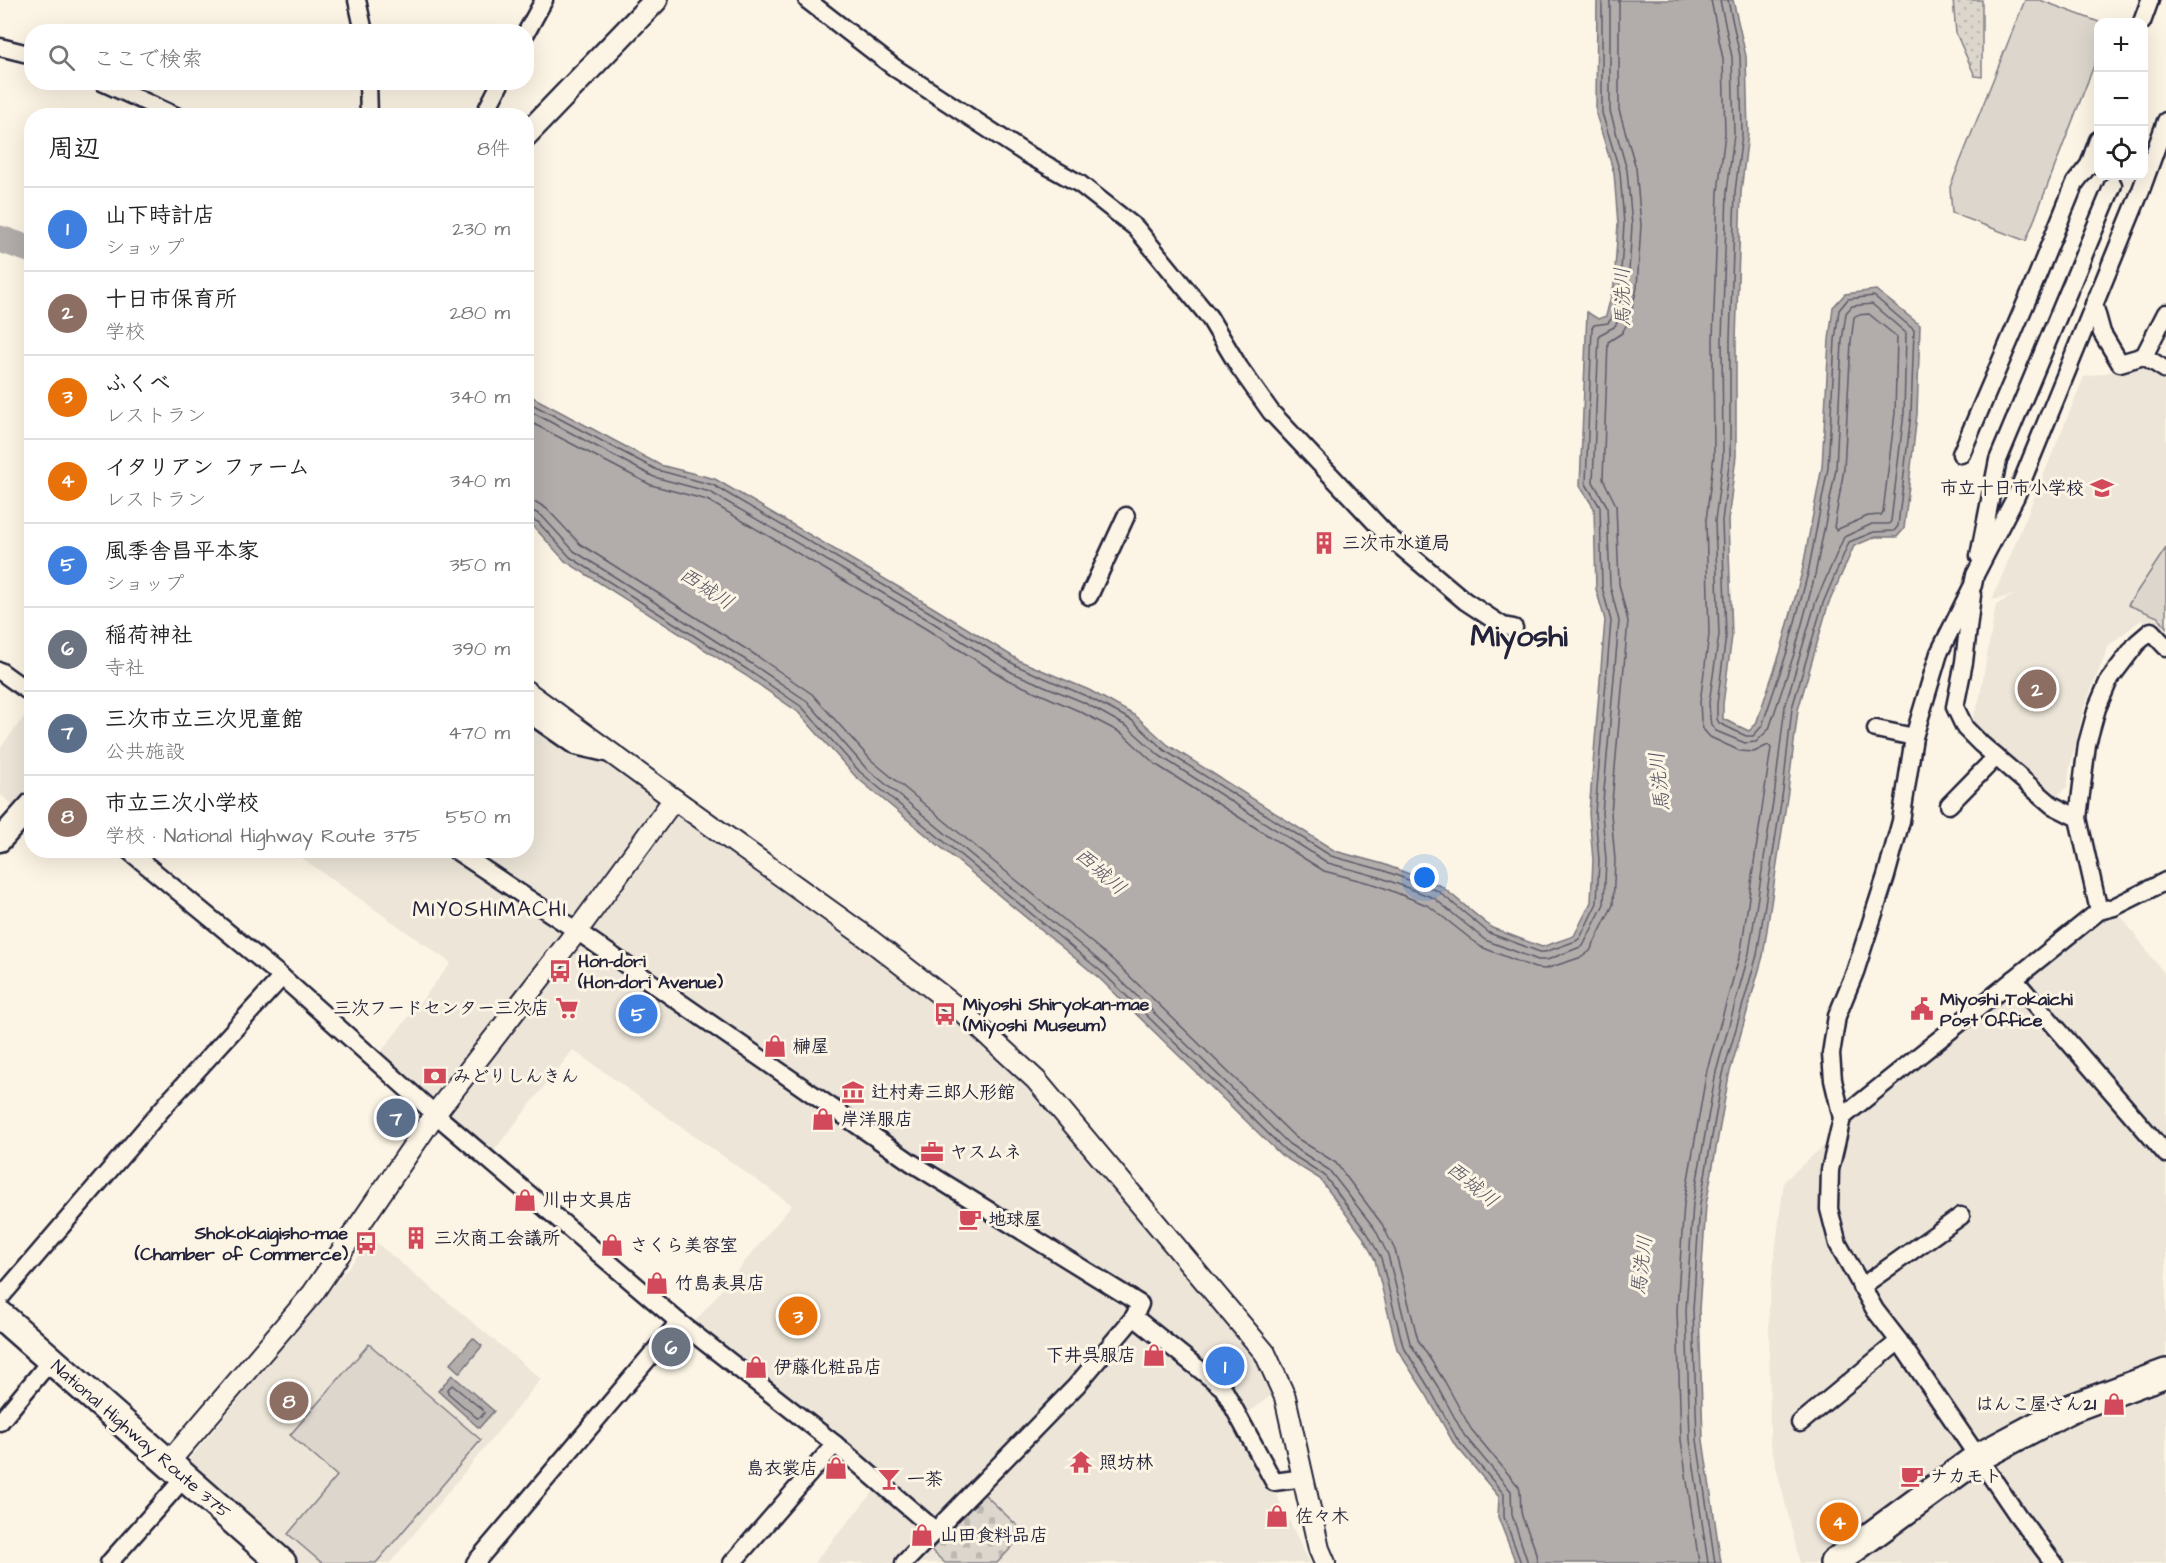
<!DOCTYPE html>
<html lang="ja">
<head>
<meta charset="utf-8">
<style>
  :root { --surface:#fff; --page:#f2f2f2; --text:#222; --muted:#767676; --line:#e0e0e0; --accent:#ea580c }
  body { margin:0; font-family:"Architects Daughter","Klee One",sans-serif; background:var(--page); color:var(--text) }
  .controls { position:absolute; right:18px; top:18px; display:grid; overflow:hidden; border-radius:12px; box-shadow:0 6px 24px #0002 }
  .controls button { width:54px; height:54px; display:grid; place-items:center; padding:0; border:0; border-bottom:2px solid var(--line); background:var(--surface); color:var(--text); font:30px sans-serif }
  .you { position:absolute; left:1425px; top:878px; width:21px; height:21px; margin:-15px; border:4px solid #fff; border-radius:50%; background:#1a73e8; box-shadow:0 0 0 9px #1a73e833 }
  .badge { display:grid; place-items:center; width:39px; height:39px; border-radius:50%; background:var(--accent); color:#fff; font-size:20px; font-weight:700 }
  .pin { position:absolute; translate:-50% -50%; border:3px solid #fff; box-shadow:0 2px 6px #0006 }
  .list { margin:0; padding:0; list-style:none }
  h2 { display:flex; justify-content:space-between; align-items:center; height:78px; margin:0; padding:0 24px; font-size:26px }
  h2 small { font-size:20px; font-weight:400; color:var(--muted) }
  .list li { display:grid; grid-template-columns:39px 1fr auto; gap:18px; align-items:center; box-sizing:border-box; height:84px; padding:0 24px; border-top:2px solid var(--line) }
  .list b { display:block; font-size:22px; white-space:nowrap }
  .list p { margin:0; font-size:20px; white-space:nowrap; color:var(--muted) }
  .list em { font-size:20px; font-style:normal; color:var(--muted) }
  .icon { flex:none; width:33px; height:33px; fill:none; stroke:currentColor; stroke-width:2; stroke-linecap:round; stroke-linejoin:round }
  .map { position:relative; flex:none; width:2166px; height:1563px; overflow:hidden }
  .search { position:absolute; background:var(--surface); box-shadow:0 6px 24px #0002; left:24px; top:24px; width:510px; height:66px; display:flex; align-items:center; gap:15px; box-sizing:border-box; padding:0 21px; border-radius:24px; color:var(--muted); font-size:22px }
  .panel { position:absolute; background:var(--surface); box-shadow:0 6px 24px #0002; left:24px; top:108px; width:510px; height:750px; border-radius:24px }
  .map>svg:first-child { display:block }
</style>
</head>
<body>
<div class="map">
<svg width="2166" height="1563" viewBox="0 0 2166 1563">
  <defs>
    <pattern id="grass-dots" width="8" height="8" patternUnits="userSpaceOnUse" patternTransform="scale(1.5)"><rect width="8" height="8" fill="#dcd6cc"/><path d="M2 2h.1M6 6h.1" fill="none" stroke="#bcb7b0" stroke-width="1.8" stroke-linecap="round"/></pattern>
    <pattern id="cemetery-stones" width="16" height="16" patternUnits="userSpaceOnUse" patternTransform="scale(1.5)"><rect width="16" height="16" fill="#dcd6cc"/><path d="M2 7V4a2 2 0 0 1 4 0v3zM10 15v-3a2 2 0 0 1 4 0v3z" fill="#bcb7b0"/></pattern>
  </defs>
  <rect width="100%" height="100%" fill="#fcf5e5"/>
  <filter id="ink" filterUnits="userSpaceOnUse"><feTurbulence type="fractalNoise" baseFrequency=".0167" numOctaves="2"/><feDisplacementMap in="SourceGraphic" scale="12" xChannelSelector="R" yChannelSelector="G"/><feConvolveMatrix kernelMatrix="1 2 1 2 8 2 1 2 1" color-interpolation-filters="sRGB"/></filter>
  <g filter="url(#ink)">
    <g fill="#ece5d8">
      <polygon points="2140,366 2166,383 2166,647 2141,620 2109,645 2084,708 2070,767 2067,787 2055,798 1981,732 1972,720 1979,701 1996,605 2014,595 1992,600 2084,377"/>
      <polygon points="527,698 983,1027 1283,1386 1239,1420 1310,1563 814,1563 877,1487 689,1329 792,1205 573,1050 488,1158 376,1058 451,963 292,851 526,850"/>
      <polygon points="31,708 31,793 18,810 0,794 0,748"/>
      <polygon points="2114,907 2166,976 2166,1563 1800,1563 1770,1441 1769,1301 1784,1181 2071,929"/>
      <polygon points="372,1239 541,1379 390,1563 294,1563 184,1466"/>
    </g>
    <polygon fill="url(#grass-dots)" stroke="#7f7c84" stroke-width="1.5" points="1953,0 1982,0 1982,77 1975,76 1956,33"/>
    <polygon fill="url(#cemetery-stones)" stroke="#7f7c84" stroke-width="1.5" points="984,1494 1025,1533 997,1563 945,1563 931,1550"/>
    <g fill="#dcd6cc" stroke="#7f7c84" stroke-width="1.5">
      <polygon points="2025,0 2040,0 2099,22 2098,55 2026,241 1952,213 1950,187"/>
      <polygon points="2166,548 2166,627 2158,617 2128,605"/>
      <polygon points="369,1344 481,1440 376,1563 322,1563 288,1534 337,1476 290,1435"/>
    </g>
    <g fill="#b2adab" stroke="#78757e" stroke-width="1.5">
      <polygon points="1597,0 1733,0 1746,56 1748,134 1741,192 1736,339 1736,456 1728,521 1732,636 1723,704 1723,719 1749,731 1756,724 1781,650 1802,572 1822,467 1829,340 1833,307 1845,294 1876,290 1920,325 1917,414 1904,529 1897,537 1875,537 1854,546 1828,605 1798,710 1788,791 1763,956 1729,1075 1706,1205 1699,1310 1703,1440 1721,1563 1516,1563 1498,1517 1499,1497 1453,1442 1426,1394 1397,1349 1375,1260 1363,1237 1320,1179 1281,1155 1099,978 856,777 798,712 745,675 565,561 534,527 527,522 527,394 660,465 715,479 934,608 1020,661 1089,690 1136,716 1168,745 1335,851 1383,864 1441,886 1492,928 1542,947 1574,936 1591,902 1593,860 1589,813 1605,620 1596,589 1594,508 1580,486 1587,312 1598,319 1606,316 1614,285 1618,224 1614,173 1596,114"/>
      <polygon points="473,1338 482,1346 460,1373 450,1364"/>
      <polygon points="452,1375 494,1411 479,1428 438,1391"/>
    </g>
    <g fill="none" stroke-linecap="round" stroke-linejoin="round">
      <g stroke="#5c5a68" stroke-width="1.5">
        <polygon points="1869,314 1897,337 1895,413 1883,512 1881,515 1868,516 1836,530 1834,527 1844,469 1851,342 1854,317 1857,315"/>
        <polyline points="526,401 657,470 713,485 931,613 1017,666 1086,696 1133,721 1164,750 1331,856 1382,870 1438,891 1489,933 1540,952 1545,952 1576,941 1580,938 1597,903 1599,860 1595,813 1611,621 1602,587 1600,507 1586,484 1592,328 1594,325 1608,323 1612,318 1620,286 1624,224 1620,172 1602,113 1602,0"/>
        <polyline points="526,409 654,477 710,492 927,619 1013,673 1083,702 1128,727 1160,756 1328,863 1379,877 1434,898 1485,940 1538,960 1547,960 1583,946 1604,904 1606,860 1602,813 1619,621 1610,586 1607,506 1593,482 1599,335 1614,327 1619,320 1628,287 1632,225 1627,170 1610,111 1610,0"/>
        <polyline points="526,420 651,485 707,500 923,627 1008,680 1079,711 1123,734 1155,764 1324,871 1377,885 1429,906 1481,947 1535,968 1545,969 1582,957 1590,951 1613,905 1615,860 1611,813 1628,621 1619,584 1616,505 1603,479 1608,342 1622,333 1628,322 1637,288 1641,225 1636,168 1619,110 1619,0"/>
        <path d="M526 501 536 502 547 509 580 544 757 656 812 694 871 760 1114 961 1295 1137 1336 1163 1382 1224 1395 1250 1418 1340 1445 1382 1471 1429 1519 1487C1522 1497 1519 1507 1522 1516 1527 1532 1537 1547 1537 1563"/>
        <polyline points="526,510 533,511 542,516 574,551 752,664 807,701 865,767 1108,968 1289,1144 1329,1170 1375,1229 1388,1255 1410,1343 1438,1387 1464,1435 1511,1491 1512,1515 1528,1563"/>
        <polyline points="526,517 538,522 570,557 748,670 802,707 860,772 1103,973 1285,1150 1324,1175 1368,1234 1381,1258 1403,1346 1431,1391 1457,1439 1504,1494 1504,1517 1521,1563"/>
        <polygon points="452,1385 483,1410 484,1413 481,1417 477,1418 448,1393 448,1389"/>
        <polyline points="1699,1563 1681,1440 1677,1310 1684,1203 1707,1070 1741,951 1771,748 1768,745 1754,752 1740,751 1710,737 1703,729 1701,720 1700,702 1709,635 1706,521 1714,455 1713,339 1718,192 1725,133 1723,59 1711,0"/>
        <polyline points="1708,1563 1690,1440 1686,1310 1693,1203 1716,1072 1749,953 1775,789 1785,706 1816,601 1844,537 1872,524 1889,524 1891,521 1904,413 1906,333 1872,304 1852,306 1846,313 1842,341 1836,469 1815,575 1794,654 1769,729 1756,742 1745,743 1716,731 1711,725 1710,718 1709,703 1719,635 1715,521 1723,455 1722,339 1727,192 1734,134 1732,57 1720,0"/>
        <polyline points="1715,1563 1697,1440 1693,1310 1700,1204 1723,1074 1757,955 1783,790 1792,708 1823,603 1849,542 1874,532 1894,531 1898,526 1911,414 1914,330 1874,296 1848,299 1839,310 1835,340 1828,468 1808,573 1787,652 1762,726 1753,736 1746,736 1719,723 1717,719 1717,704 1726,636 1722,521 1730,456 1730,339 1735,192 1742,134 1740,56 1728,0"/>
      </g>
      <polyline stroke="#b2adab" stroke-width="27" points="0,239 32,250"/>
      <g stroke="#22223b" stroke-width="21">
        <g id="minor">
          <polyline points="357,0 364,32"/>
          <polyline points="807,0 895,68 1025,153 1080,184 1136,228 1209,317 1239,367 1271,412 1388,536 1465,601 1503,626 1514,628"/>
          <polyline points="2142,22 2150,0"/>
          <polyline points="526,33 544,0"/>
          <polyline points="0,47 32,55"/>
          <polyline points="102,82 176,116"/>
          <polyline points="368,82 369,116"/>
          <polyline points="485,116 485,113 501,82"/>
          <polyline points="2094,304 2102,333 2120,363 2144,356 2166,370"/>
          <polyline points="2144,356 2166,313"/>
          <polyline points="1961,454 2033,286 2075,183 2089,165 2098,140"/>
          <polyline points="1979,556 1998,460 2113,185"/>
          <polyline points="1972,595 1964,662 1955,707 1965,728 1981,744 2052,805 2078,818"/>
          <polyline points="1089,596 1126,516"/>
          <polyline points="0,671 32,694"/>
          <polyline points="526,712 575,746 610,754"/>
          <polyline points="1876,729 1914,737"/>
          <polyline points="1949,805 1996,757"/>
          <polyline points="128,850 282,977 435,1114 679,1322 835,1444 936,1531"/>
          <polyline points="455,850 577,931 912,1163 1140,1304 1134,1317 1076,1386 904,1563"/>
          <polyline points="2099,911 2078,818 2087,744 2097,708 2109,680 2137,643 2151,631 2166,647"/>
          <polyline points="2014,979 2166,1154"/>
          <polyline points="1842,1118 1833,1080 1831,1054 1837,1016 1855,972 1886,876 1901,821 1914,737 1939,653 1973,585 1975,575 2016,496 2141,190 2166,121"/>
          <polyline points="1861,1287 1961,1216"/>
          <polyline points="0,1298 169,1101 282,977"/>
          <polyline points="1134,1317 1223,1388 1274,1482 1304,1478"/>
          <polyline points="0,1422 51,1360"/>
          <polyline points="1800,1423 1899,1341"/>
          <polyline points="109,1563 185,1477"/>
          <polyline points="475,1563 679,1322"/>
          <polyline points="732,1563 835,1444"/>
          <polyline points="2054,1563 2018,1516 1899,1341 1875,1310 1838,1244 1829,1209 1830,1170 1842,1118 1855,1107 2099,911 2114,907 2166,881"/>
        </g>
      </g>
      <g stroke="#22223b" stroke-width="24">
        <g id="tertiary">
          <polyline points="526,691 674,799 865,936 960,1010 1036,1080 1265,1353 1285,1397 1319,1549 1325,1563"/>
          <polyline points="168,1463 313,1293 435,1114 577,931 674,799"/>
        </g>
      </g>
      <g stroke="#22223b" stroke-width="27">
        <g id="secondary">
          <polyline points="526,135 656,0"/>
          <polyline points="0,840 32,804"/>
        </g>
      </g>
      <g stroke="#22223b" stroke-width="32">
        <g id="trunk">
          <polyline points="0,1315 282,1563"/>
          <polyline points="1834,1563 1977,1458 2069,1409 2166,1373"/>
        </g>
      </g>
      <use href="#minor" stroke="#fcf5e5" stroke-width="16"/>
      <use href="#tertiary" stroke="#fcf5e5" stroke-width="20"/>
      <use href="#secondary" stroke="#fcf5e5" stroke-width="22"/>
      <use href="#trunk" stroke="#fcf5e5" stroke-width="27"/>
    </g>
  </g>
  <defs>
    <g id="school-bare" transform="scale(1.8)"><path d="M0-5L7-2L0 1L-7-2ZM-4 1L0 2.5L4 1V4Q0 6-4 4Z" fill="#d1495b" stroke="#fcf5e5" stroke-width="2.5" paint-order="stroke"/></g>
    <g id="building-bare" transform="scale(1.8)"><path d="M-4-6H4V6H1V3H-1V6H-4ZM-2.5-4.3h1.7v1.8h-1.7ZM.8-4.3h1.7v1.8H.8ZM-2.5-1h1.7V.8h-1.7ZM.8-1h1.7V.8H.8Z" fill="#d1495b" stroke="#fcf5e5" stroke-width="2.5" paint-order="stroke"/></g>
    <g id="bus-bare" transform="scale(1.8)"><path d="M-5-6H5V4H4V6H2V4H-2V6H-4V4H-5ZM-3.5-4V0h7V-4ZM-3.5 1.2v1.5H-2V1.2ZM2 1.2v1.5H3.5V1.2Z" fill="#d1495b" stroke="#fcf5e5" stroke-width="2.5" paint-order="stroke"/></g>
    <g id="supermarket-bare" transform="scale(1.8)"><path d="M-6-5.5h2.5l.6 2H6L4.5 2H-2.5L-4.4-4H-6ZM-1.5 3.2a1.3 1.3 0 1 0 .1 0ZM3 3.2a1.3 1.3 0 1 0 .1 0Z" fill="#d1495b" stroke="#fcf5e5" stroke-width="2.5" paint-order="stroke"/></g>
    <g id="civic-bare" transform="scale(1.8)"><path d="M-.6-6.5H3V-4.5H.6V-3L4-1V1h2V6H-6V1h2V-1L-.6-3ZM-1.2 2.5V6h2.4V2.5Z" fill="#d1495b" stroke="#fcf5e5" stroke-width="2.5" paint-order="stroke"/></g>
    <g id="shop-bare" transform="scale(1.8)"><path d="M-5-2.5h2.3a2.7 3.5 0 0 1 5.4 0H5L5.5 6h-11ZM-1.5-2.5h3a1.5 2.3 0 0 0-3 0Z" fill="#d1495b" stroke="#fcf5e5" stroke-width="2.5" paint-order="stroke"/></g>
    <g id="bank-bare" transform="scale(1.8)"><path d="M-6-4H6V4H-6ZM0-2.3a2.3 2.3 0 1 0 0 4.6a2.3 2.3 0 1 0 0-4.6Z" fill="#d1495b" stroke="#fcf5e5" stroke-width="2.5" paint-order="stroke"/></g>
    <g id="museum-bare" transform="scale(1.8)"><path d="M0-6L6-3V-2H-6V-3ZM-5-1h2V3h-2ZM-1-1h2V3h-2ZM3-1h2V3H3ZM-6 4H6V6H-6Z" fill="#d1495b" stroke="#fcf5e5" stroke-width="2.5" paint-order="stroke"/></g>
    <g id="office-bare" transform="scale(1.8)"><path d="M-6-3h4V-5.5h4V-3h4V5H-6ZM-1-4.5V-3h2v-1.5ZM-6 0V1H6V0Z" fill="#d1495b" stroke="#fcf5e5" stroke-width="2.5" paint-order="stroke"/></g>
    <g id="cafe-bare" transform="scale(1.8)"><path d="M-5.5-4.5H6V0H3Q3 3.5 0 3.5H-2.5Q-5.5 3.5-5.5 0ZM3-3.2v2h1.7v-2ZM-6 4.5H4V6H-6Z" fill="#d1495b" stroke="#fcf5e5" stroke-width="2.5" paint-order="stroke"/></g>
    <g id="temple-bare" transform="scale(1.8)"><path d="M0-6L5-2H3V0L6.5 2.5H4V6H1.5V3h-3V6H-4V2.5H-6.5L-3 0V-2H-5Z" fill="#d1495b" stroke="#fcf5e5" stroke-width="2.5" paint-order="stroke"/></g>
    <g id="bar-bare" transform="scale(1.8)"><path d="M-6-5H6L.8 .8V4.5H3.5V6h-7V4.5H-.8V.8Z" fill="#d1495b" stroke="#fcf5e5" stroke-width="2.5" paint-order="stroke"/></g>
  </defs>
  <g fill-rule="evenodd">
    <use href="#school-bare" x="2102" y="488"/>
    <use href="#building-bare" x="1324" y="543"/>
    <use href="#bus-bare" x="560" y="971"/>
    <use href="#supermarket-bare" x="567" y="1008"/>
    <use href="#civic-bare" x="1922" y="1009"/>
    <use href="#bus-bare" x="945" y="1014"/>
    <use href="#shop-bare" x="775" y="1046"/>
    <use href="#bank-bare" x="435" y="1076"/>
    <use href="#museum-bare" x="853" y="1092"/>
    <use href="#shop-bare" x="823" y="1119"/>
    <use href="#office-bare" x="932" y="1152"/>
    <use href="#shop-bare" x="525" y="1200"/>
    <use href="#cafe-bare" x="970" y="1219"/>
    <use href="#building-bare" x="416" y="1238"/>
    <use href="#bus-bare" x="366" y="1243"/>
    <use href="#shop-bare" x="612" y="1245"/>
    <use href="#shop-bare" x="657" y="1283"/>
    <use href="#shop-bare" x="1154" y="1355"/>
    <use href="#shop-bare" x="756" y="1367"/>
    <use href="#shop-bare" x="2114" y="1404"/>
    <use href="#temple-bare" x="1081" y="1462"/>
    <use href="#shop-bare" x="836" y="1468"/>
    <use href="#cafe-bare" x="1912" y="1476"/>
    <use href="#bar-bare" x="889" y="1479"/>
    <use href="#shop-bare" x="1277" y="1516"/>
    <use href="#shop-bare" x="922" y="1535"/>
  </g>
  <g text-anchor="middle" stroke-width="6" stroke-linejoin="round" paint-order="stroke">
    <g font-size="18" font-weight="bold" fill="#22223b" stroke="#fcf5e5" text-anchor="start">
      <text x="2084" y="494" text-anchor="end">市立十日市小学校</text>
      <text x="1342" y="549">三次市水道局</text>
      <text x="578" y="967">Hon-dori<tspan x="578" dy="21">(Hon-dori Avenue)</tspan></text>
      <text x="1940" y="1005">Miyoshi Tokaichi<tspan x="1940" dy="21">Post Office</tspan></text>
      <text x="963" y="1010">Miyoshi Shiryokan-mae<tspan x="963" dy="21">(Miyoshi Museum)</tspan></text>
      <text x="549" y="1014" text-anchor="end">三次フードセンター三次店</text>
      <text x="793" y="1052">榊屋</text>
      <text x="453" y="1082">みどりしんきん</text>
      <text x="871" y="1098">辻村寿三郎人形館</text>
      <text x="841" y="1125">岸洋服店</text>
      <text x="950" y="1158">ヤスムネ</text>
      <text x="543" y="1206">川中文具店</text>
      <text x="988" y="1225">地球屋</text>
      <text x="348" y="1239" text-anchor="end">Shokokaigisho-mae<tspan x="348" dy="21">(Chamber of Commerce)</tspan></text>
      <text x="434" y="1244">三次商工会議所</text>
      <text x="630" y="1251">さくら美容室</text>
      <text x="675" y="1289">竹島表具店</text>
      <text x="1136" y="1361" text-anchor="end">下井呉服店</text>
      <text x="774" y="1373">伊藤化粧品店</text>
      <text x="2096" y="1410" text-anchor="end">はんこ屋さん21</text>
      <text x="1099" y="1468">照坊林</text>
      <text x="818" y="1474" text-anchor="end">島衣裳店</text>
      <text x="1930" y="1482">ナカモト</text>
      <text x="907" y="1485">一茶</text>
      <text x="1295" y="1522">佐々木</text>
      <text x="940" y="1541">山田食料品店</text>
    </g>
    <g font-size="18" fill="#22223b" stroke="#fcf5e5">
      <text transform="translate(141 1439) rotate(41)" y="6">National Highway Route 375</text>
    </g>
    <g font-size="20" font-style="italic" fill="#545362" stroke="#fcf5e5">
      <text transform="translate(1622 297) rotate(-91)" y="7">馬洗川</text>
      <text transform="translate(707 588) rotate(33)" y="7">西城川</text>
      <text transform="translate(1659 782) rotate(-96)" y="7">馬洗川</text>
      <text transform="translate(1101 871) rotate(41)" y="7">西城川</text>
      <text transform="translate(1473 1184) rotate(39)" y="7">西城川</text>
      <text transform="translate(1641 1265) rotate(-83)" y="7">馬洗川</text>
    </g>
    <g font-size="21" letter-spacing="1.5" fill="#22223b" stroke="#fcf5e5">
      <text x="490" y="916">MIYOSHIMACHI</text>
    </g>
    <g font-size="30" font-weight="bold" fill="#22223b" stroke="#fcf5e5">
      <text x="1519" y="646">Miyoshi</text>
    </g>
  </g>
</svg>
<div class="controls">
<button>+</button>
<button>−</button>
<button><svg class="icon" aria-label="locate" viewBox="0 0 24 24"><circle cx="12" cy="12" r="6"/><path d="M12 2v4M12 18v4M2 12h4M18 12h4"/></svg></button>
</div>
<div class="you"></div>
<div class="pin badge" style="left:1225px;top:1366px;background:#3f7fe0">1</div>
<div class="pin badge" style="left:2037px;top:689px;background:#8d6e63">2</div>
<div class="pin badge" style="left:798px;top:1316px;background:#e8710a">3</div>
<div class="pin badge" style="left:1839px;top:1522px;background:#e8710a">4</div>
<div class="pin badge" style="left:638px;top:1014px;background:#3f7fe0">5</div>
<div class="pin badge" style="left:671px;top:1347px;background:#6b7280">6</div>
<div class="pin badge" style="left:396px;top:1118px;background:#5c6f8a">7</div>
<div class="pin badge" style="left:289px;top:1401px;background:#8d6e63">8</div>
<div class="search"><svg class="icon" aria-label="search" viewBox="0 0 24 24"><circle cx="10" cy="10" r="6"/><path d="M15 15l6 6"/></svg>ここで検索</div>
<section class="panel">
<h2>周辺<small>8件</small></h2>
<ul class="list">
<li><span class="badge" style="background:#3f7fe0">1</span><div><b>山下時計店</b><p>ショップ</p></div><em>230 m</em></li>
<li><span class="badge" style="background:#8d6e63">2</span><div><b>十日市保育所</b><p>学校</p></div><em>280 m</em></li>
<li><span class="badge" style="background:#e8710a">3</span><div><b>ふくべ</b><p>レストラン</p></div><em>340 m</em></li>
<li><span class="badge" style="background:#e8710a">4</span><div><b>イタリアン ファーム</b><p>レストラン</p></div><em>340 m</em></li>
<li><span class="badge" style="background:#3f7fe0">5</span><div><b>風季舎昌平本家</b><p>ショップ</p></div><em>350 m</em></li>
<li><span class="badge" style="background:#6b7280">6</span><div><b>稲荷神社</b><p>寺社</p></div><em>390 m</em></li>
<li><span class="badge" style="background:#5c6f8a">7</span><div><b>三次市立三次児童館</b><p>公共施設</p></div><em>470 m</em></li>
<li><span class="badge" style="background:#8d6e63">8</span><div><b>市立三次小学校</b><p>学校 · National Highway Route 375</p></div><em>550 m</em></li>
</ul>
</section>
</div>
</body>
</html>
